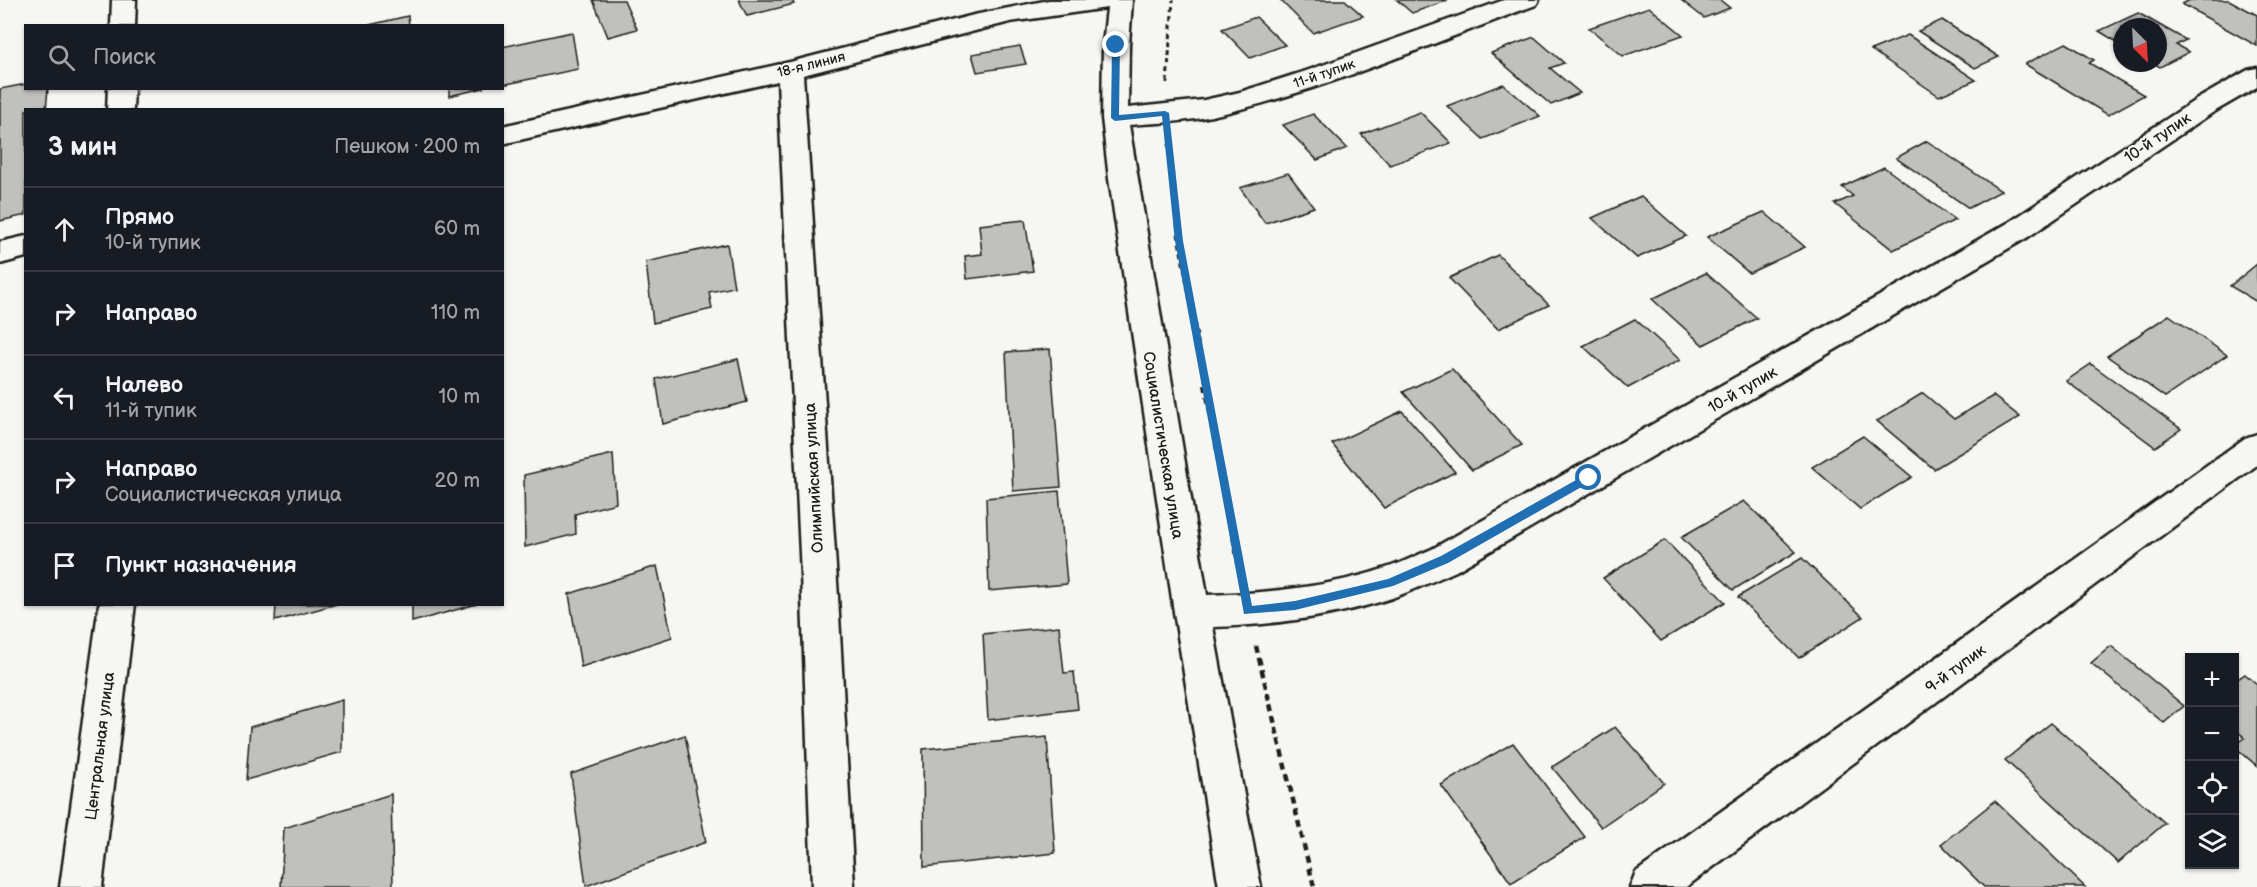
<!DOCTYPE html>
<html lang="ru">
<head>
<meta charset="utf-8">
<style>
  :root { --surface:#171b24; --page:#242831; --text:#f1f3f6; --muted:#9ea1a6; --line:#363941 }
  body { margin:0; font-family:"Balsamiq Sans",sans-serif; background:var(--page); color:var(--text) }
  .controls { position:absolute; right:18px; bottom:18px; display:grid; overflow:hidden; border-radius:0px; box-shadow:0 2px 4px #0004 }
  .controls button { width:54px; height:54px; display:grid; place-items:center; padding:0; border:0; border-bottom:2px solid var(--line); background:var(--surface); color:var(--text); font:30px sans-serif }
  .compass { position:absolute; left:2113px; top:18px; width:54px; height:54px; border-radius:50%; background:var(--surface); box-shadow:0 2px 4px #0004; rotate:156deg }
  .stop { position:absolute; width:18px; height:18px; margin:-14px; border:4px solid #1f6fb2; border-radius:50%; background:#fff }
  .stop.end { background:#1f6fb2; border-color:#fff; box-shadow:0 2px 6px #0008 }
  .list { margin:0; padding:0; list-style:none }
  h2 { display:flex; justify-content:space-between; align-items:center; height:78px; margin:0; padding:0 24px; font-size:26px }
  h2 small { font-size:20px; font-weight:400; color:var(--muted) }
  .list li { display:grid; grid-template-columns:39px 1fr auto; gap:18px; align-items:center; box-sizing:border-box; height:84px; padding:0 24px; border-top:2px solid var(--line) }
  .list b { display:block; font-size:22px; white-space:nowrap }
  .list p { margin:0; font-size:20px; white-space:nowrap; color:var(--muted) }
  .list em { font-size:20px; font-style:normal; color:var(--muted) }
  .icon { flex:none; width:33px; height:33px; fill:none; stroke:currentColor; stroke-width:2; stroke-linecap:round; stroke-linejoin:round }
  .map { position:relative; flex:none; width:2257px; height:887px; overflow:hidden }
  .search { position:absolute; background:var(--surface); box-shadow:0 2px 4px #0004; left:24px; top:24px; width:480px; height:66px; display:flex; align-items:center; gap:15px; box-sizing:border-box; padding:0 21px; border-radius:0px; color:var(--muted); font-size:22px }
  .panel { position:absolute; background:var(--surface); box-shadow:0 2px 4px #0004; left:24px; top:108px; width:480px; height:498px; border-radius:0px }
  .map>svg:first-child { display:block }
</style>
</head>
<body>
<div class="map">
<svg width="2257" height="887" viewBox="0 0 2257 887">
  <rect width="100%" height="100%" fill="#f6f6f2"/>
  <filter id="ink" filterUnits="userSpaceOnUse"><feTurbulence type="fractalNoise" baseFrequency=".0167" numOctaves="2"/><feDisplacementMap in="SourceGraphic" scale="12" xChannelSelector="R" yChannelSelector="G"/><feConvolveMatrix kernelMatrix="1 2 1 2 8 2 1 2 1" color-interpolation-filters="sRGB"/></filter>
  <g filter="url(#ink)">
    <g fill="#c0c0bd" stroke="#1c1c1c" stroke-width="1.5">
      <polygon points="593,0 624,0 637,29 608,37"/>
      <polygon points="739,0 792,0 794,4 747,16"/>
      <polygon points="1285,0 1345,0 1363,16 1313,33 1281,1"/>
      <polygon points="1397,0 1449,0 1412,13"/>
      <polygon points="1681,0 1720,0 1730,8 1704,18"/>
      <polygon points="2190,0 2229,0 2257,15 2257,46 2182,4"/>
      <polygon points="1649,7 1683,35 1623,56 1589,28"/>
      <polygon points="2138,13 2186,40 2176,45 2189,52 2160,67 2153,63 2158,63 2158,27 2122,27 2122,45 2099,31"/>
      <polygon points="408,16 409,26 365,26"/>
      <polygon points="1256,17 1285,45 1250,58 1222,29"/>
      <polygon points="1942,20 1999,57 1975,68 1918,31"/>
      <polygon points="572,32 578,69 502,85 502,47"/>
      <polygon points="1908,35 1976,80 1939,96 1871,50"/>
      <polygon points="1534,37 1564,63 1550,68 1580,93 1551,105 1491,53"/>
      <polygon points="2066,43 2094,60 2089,63 2144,95 2108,115 2025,64"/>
      <polygon points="1020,46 1026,64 977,72 972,54"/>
      <polygon points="26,84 26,88 48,88 46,110 26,110 26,215 0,221 0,89"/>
      <polygon points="1503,84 1540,116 1483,139 1447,106"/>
      <polygon points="449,88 484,88 449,96"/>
      <polygon points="1420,112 1451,143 1390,165 1361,134"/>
      <polygon points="1313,114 1347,148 1317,160 1283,125"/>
      <polygon points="1927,141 2001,191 1969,208 1896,158"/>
      <polygon points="1884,167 1955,220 1893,250 1835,204 1853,196 1842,187"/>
      <polygon points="1288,173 1314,207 1265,223 1240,188"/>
      <polygon points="1641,196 1686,236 1637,258 1592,218"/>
      <polygon points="1764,212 1805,247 1749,273 1707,237"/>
      <polygon points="1025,220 1033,271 967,279 965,256 982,254 979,225"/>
      <polygon points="727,244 734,287 709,292 712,309 653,323 646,262"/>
      <polygon points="1498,255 1549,305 1498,329 1449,278"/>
      <polygon points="2257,264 2257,302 2230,286"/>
      <polygon points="1706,273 1757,318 1703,345 1652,299"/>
      <polygon points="2169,315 2227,355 2165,397 2107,356"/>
      <polygon points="1635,319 1680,360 1628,388 1583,346"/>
      <polygon points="1050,349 1061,487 1013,491 1006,352"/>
      <polygon points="738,359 747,402 663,424 656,379"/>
      <polygon points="2091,364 2181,429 2155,447 2066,381"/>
      <polygon points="1452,369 1522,445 1472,470 1403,392"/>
      <polygon points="1923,393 1954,419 1993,396 2020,417 1934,469 1877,421"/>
      <polygon points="1402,411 1455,472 1384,508 1332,444"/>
      <polygon points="1863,436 1912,477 1860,509 1812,467"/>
      <polygon points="613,454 616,503 575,514 576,534 525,547 524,475"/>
      <polygon points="1059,491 1067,584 989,591 986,498"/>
      <polygon points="1744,501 1796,552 1733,590 1681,537"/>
      <polygon points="1665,540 1725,602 1661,641 1603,578"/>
      <polygon points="1802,558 1863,617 1799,658 1738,597"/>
      <polygon points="657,566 672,637 581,667 569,594"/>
      <polygon points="276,604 337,604 275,621"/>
      <polygon points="412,604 477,604 412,622"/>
      <polygon points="1059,626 1064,673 1074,672 1078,709 988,720 983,634"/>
      <polygon points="2111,646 2184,706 2164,723 2091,663"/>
      <polygon points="2245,674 2257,684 2257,766 2234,746 2245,738 2234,728 2234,682"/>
      <polygon points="342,700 342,752 246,780 250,727"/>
      <polygon points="2051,723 2165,823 2118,863 2005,760"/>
      <polygon points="1615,727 1664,783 1601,827 1552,767"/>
      <polygon points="685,735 706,842 586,886 571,774"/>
      <polygon points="1047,737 1055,853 924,867 923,749"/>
      <polygon points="1513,743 1585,837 1511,883 1441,785"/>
      <polygon points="391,794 393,887 281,887 284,828"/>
      <polygon points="1995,801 2085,887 1984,887 1941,844"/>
    </g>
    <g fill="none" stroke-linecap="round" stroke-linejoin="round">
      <g stroke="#1c1c1c" stroke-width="5">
        <g id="minor">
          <polygon points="112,0 136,0 135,26 111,26"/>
          <path d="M1049 0H1132L1129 45 1128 108 1204 100 1240 92 1306 71 1504 0H1539L1536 5C1430 44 1316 94 1207 117 1182 122 1155 123 1129 125L1207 595C1268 593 1331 587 1389 567 1404 562 1417 555 1432 549L2008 223 2194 101 2248 70 2257 68V87L2212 113 2028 237 1456 571C1435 580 1414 590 1392 598 1334 617 1273 625 1213 627L1261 887H1219L1174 612 1109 179 1102 118 1103 45 1107 8 1010 22 803 75 838 597 854 887H812L802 597 778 81 502 144V126L790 62 974 15Z"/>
          <polygon points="108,88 134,88 133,110 107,110"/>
          <polygon points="26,236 26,257 0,264 0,242"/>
          <polygon points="2257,434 2257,465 1686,887 1630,887 1636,872 2245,438"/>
          <polygon points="99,604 135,604 102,887 60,887"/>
        </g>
      </g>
      <g stroke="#1c1c1c" stroke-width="3" stroke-dasharray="5 4" stroke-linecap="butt">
        <polyline points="1167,83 1173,0"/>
        <polyline points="1169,144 1179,241 1206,385"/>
      </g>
      <g stroke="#1c1c1c" stroke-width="4.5" stroke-dasharray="7 5" stroke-linecap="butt">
        <polyline points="1205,384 1240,572"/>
        <polyline points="1256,646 1314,887"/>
      </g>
      <use href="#minor" fill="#f6f6f2" fill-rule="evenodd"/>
    </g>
  </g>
  <polygon fill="#1f6fb2" points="1116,43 1120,45 1119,115 1165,111 1169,113 1183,241 1252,606 1295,601 1388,579 1441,556 1585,475 1592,475 1592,481 1448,563 1393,586 1295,610 1244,614 1175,241 1162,116 1115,121 1111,118 1112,45"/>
  <g text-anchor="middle" stroke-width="4.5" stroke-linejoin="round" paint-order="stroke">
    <g font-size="14" fill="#1c1c1c" stroke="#f6f6f2">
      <text transform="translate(811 64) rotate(-14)" y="5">18-я линия</text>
      <text transform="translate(1324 73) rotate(-19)" y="5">11-й тупик</text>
    </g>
    <g font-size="16" fill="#1c1c1c" stroke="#f6f6f2">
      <text transform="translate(2157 137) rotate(-34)" y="6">10-й тупик</text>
      <text transform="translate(1742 389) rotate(-30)" y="6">10-й тупик</text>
      <text transform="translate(1164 445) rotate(81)" y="6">Социалистическая улица</text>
      <text transform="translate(813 478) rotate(-93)" y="6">Олимпийская улица</text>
      <text transform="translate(1955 668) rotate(-36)" y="6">9-й тупик</text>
      <text transform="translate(99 746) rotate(-83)" y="6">Центральная улица</text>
    </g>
  </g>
</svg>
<div class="controls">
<button>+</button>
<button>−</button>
<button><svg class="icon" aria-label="locate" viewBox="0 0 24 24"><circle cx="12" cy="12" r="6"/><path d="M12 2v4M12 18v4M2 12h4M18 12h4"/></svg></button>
<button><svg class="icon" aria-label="layers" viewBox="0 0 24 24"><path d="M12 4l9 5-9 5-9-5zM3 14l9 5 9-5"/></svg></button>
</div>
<svg class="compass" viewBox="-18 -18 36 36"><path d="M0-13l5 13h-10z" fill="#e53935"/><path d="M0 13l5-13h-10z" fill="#9ea1a6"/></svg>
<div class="stop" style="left:1589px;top:478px"></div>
<div class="stop end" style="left:1116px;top:45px"></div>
<div class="search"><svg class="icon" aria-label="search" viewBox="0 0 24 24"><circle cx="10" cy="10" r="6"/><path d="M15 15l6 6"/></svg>Поиск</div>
<section class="panel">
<h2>3 мин<small>Пешком · 200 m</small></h2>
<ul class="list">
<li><svg class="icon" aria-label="ahead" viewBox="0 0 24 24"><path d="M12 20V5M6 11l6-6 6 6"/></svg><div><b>Прямо</b><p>10-й тупик</p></div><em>60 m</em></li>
<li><svg class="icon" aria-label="right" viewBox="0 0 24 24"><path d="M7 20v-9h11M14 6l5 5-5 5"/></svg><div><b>Направо</b></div><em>110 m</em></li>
<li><svg class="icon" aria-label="left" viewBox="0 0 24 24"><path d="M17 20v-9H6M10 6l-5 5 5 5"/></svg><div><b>Налево</b><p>11-й тупик</p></div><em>10 m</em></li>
<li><svg class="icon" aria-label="right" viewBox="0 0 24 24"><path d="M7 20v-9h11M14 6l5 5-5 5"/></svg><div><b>Направо</b><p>Социалистическая улица</p></div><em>20 m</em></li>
<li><svg class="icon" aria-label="arrive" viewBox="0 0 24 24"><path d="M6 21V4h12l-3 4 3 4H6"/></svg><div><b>Пункт назначения</b></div></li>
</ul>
</section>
</div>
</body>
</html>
